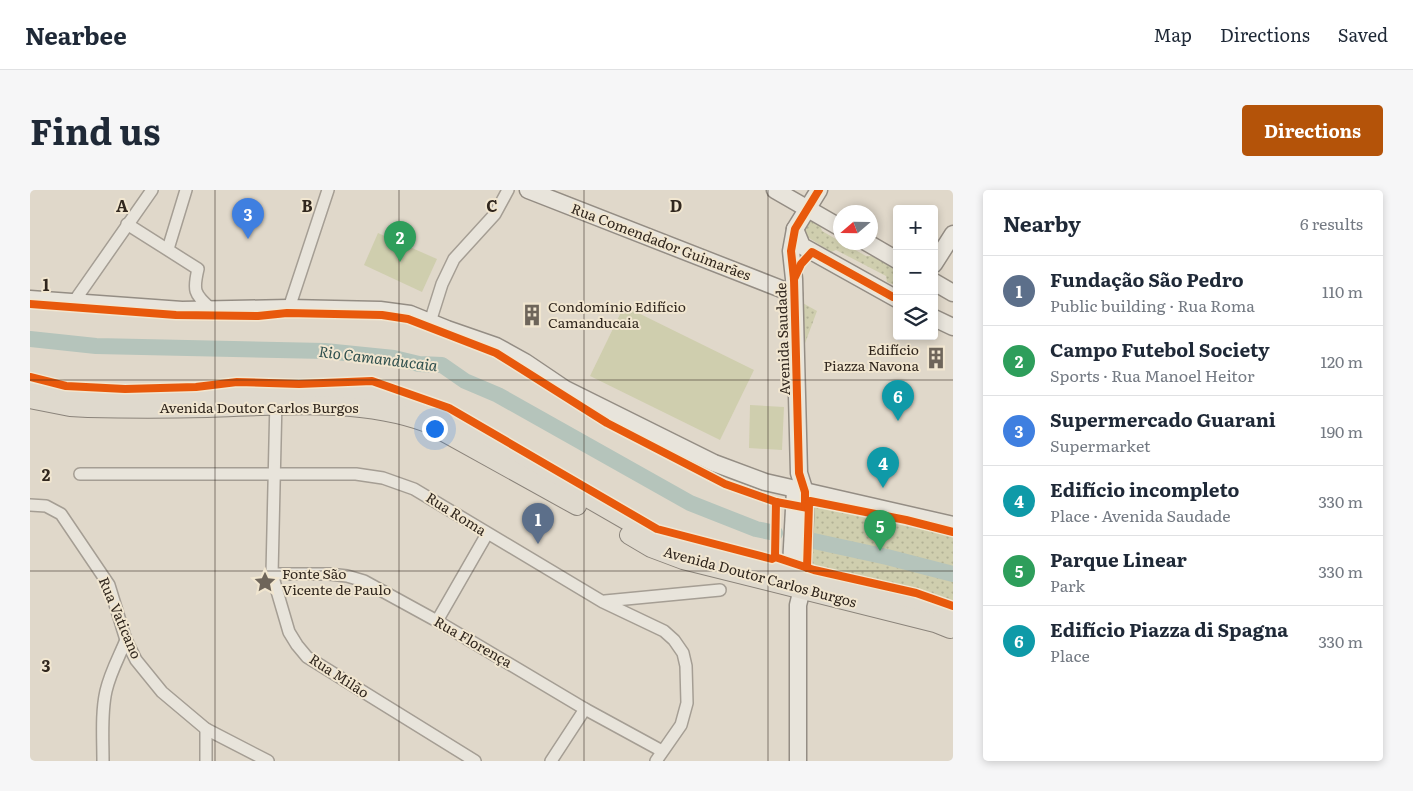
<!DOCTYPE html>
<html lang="en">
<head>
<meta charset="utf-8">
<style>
  :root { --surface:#fff; --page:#f6f6f7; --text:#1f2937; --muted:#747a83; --line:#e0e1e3; --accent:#b45309 }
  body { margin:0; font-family:Literata,serif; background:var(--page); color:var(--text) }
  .controls { position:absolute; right:15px; top:15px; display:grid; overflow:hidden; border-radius:5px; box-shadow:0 2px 8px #0003 }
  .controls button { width:45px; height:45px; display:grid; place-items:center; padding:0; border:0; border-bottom:1px solid var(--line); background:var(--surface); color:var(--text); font:25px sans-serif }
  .compass { position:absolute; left:803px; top:15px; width:45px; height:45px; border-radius:50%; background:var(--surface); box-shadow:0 2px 8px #0003; rotate:250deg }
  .you { position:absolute; left:404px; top:238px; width:18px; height:18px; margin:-12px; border:4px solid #fff; border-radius:50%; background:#1a73e8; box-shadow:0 0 0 8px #1a73e833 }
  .badge { display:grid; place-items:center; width:32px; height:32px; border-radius:50%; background:var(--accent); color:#fff; font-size:16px; font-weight:700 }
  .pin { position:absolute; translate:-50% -41px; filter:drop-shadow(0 1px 2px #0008) }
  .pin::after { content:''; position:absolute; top:26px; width:18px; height:15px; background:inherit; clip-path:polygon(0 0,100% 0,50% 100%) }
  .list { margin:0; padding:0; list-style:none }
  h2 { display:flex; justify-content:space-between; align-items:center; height:65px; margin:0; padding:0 20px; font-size:21px }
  h2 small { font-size:16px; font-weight:400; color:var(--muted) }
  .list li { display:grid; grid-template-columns:32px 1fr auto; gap:15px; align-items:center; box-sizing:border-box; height:70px; padding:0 20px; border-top:1px solid var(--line) }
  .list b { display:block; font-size:19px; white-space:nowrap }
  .list p { margin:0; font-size:16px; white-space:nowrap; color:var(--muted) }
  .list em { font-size:16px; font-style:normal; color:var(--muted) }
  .icon { flex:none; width:28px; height:28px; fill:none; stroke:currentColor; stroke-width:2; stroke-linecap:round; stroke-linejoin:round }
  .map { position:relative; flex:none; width:923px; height:571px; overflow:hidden; border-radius:5px }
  header { display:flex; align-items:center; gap:30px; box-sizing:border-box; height:70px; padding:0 25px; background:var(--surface); border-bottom:1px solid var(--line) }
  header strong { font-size:24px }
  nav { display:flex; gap:28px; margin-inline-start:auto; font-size:18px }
  .intro { display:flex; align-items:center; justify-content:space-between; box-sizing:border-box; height:120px; padding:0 30px }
  h1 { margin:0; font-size:35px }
  .button { padding:12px 22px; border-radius:5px; background:var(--accent); color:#fff; font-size:18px; font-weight:700 }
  main { display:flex; gap:30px; padding:0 30px }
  aside { flex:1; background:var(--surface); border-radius:5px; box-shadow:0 2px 8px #0003 }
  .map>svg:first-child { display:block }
</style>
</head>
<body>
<header>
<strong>Nearbee</strong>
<nav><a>Map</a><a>Directions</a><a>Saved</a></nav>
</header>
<div class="intro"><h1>Find us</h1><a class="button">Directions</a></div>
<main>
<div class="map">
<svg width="923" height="571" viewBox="0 0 923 571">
  <defs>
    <pattern id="park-dots" width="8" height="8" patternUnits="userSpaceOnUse" patternTransform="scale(1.25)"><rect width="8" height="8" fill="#cfceae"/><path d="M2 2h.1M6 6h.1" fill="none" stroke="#b2b195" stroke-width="1.8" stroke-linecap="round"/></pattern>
  </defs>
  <rect width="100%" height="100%" fill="#e0d8ca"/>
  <g fill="url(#park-dots)">
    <polygon points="779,32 783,32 790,35 792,41 811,52 836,66 842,66 867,80 867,96 857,92 856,86 806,60 801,62 776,46 774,42"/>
    <polygon points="771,112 787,121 774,156"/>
    <polygon points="777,315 923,346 923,421 778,376"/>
  </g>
  <g fill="#cfceae">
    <polygon points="348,43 407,69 392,102 334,75"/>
    <polygon points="594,116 724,180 690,250 560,186"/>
    <polygon points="720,215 754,217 752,260 719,258"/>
  </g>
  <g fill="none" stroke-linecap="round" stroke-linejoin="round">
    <g stroke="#b5c4bb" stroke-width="16">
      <polyline points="0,149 66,156 295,161 364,168 389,174 412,175 435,191 468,205 660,313 726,339 745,343"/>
      <polyline points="779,350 857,367 923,384"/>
    </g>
    <g stroke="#a59e94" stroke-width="14">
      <g id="street">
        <path d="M97 34 168 79C163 100 164 104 180 118"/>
        <polyline points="138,59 156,0"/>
        <polyline points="43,113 122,0"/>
        <polyline points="259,118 298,0"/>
        <polyline points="400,132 412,94 424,69 465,24 478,0"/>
        <polyline points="246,209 242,384 259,442 267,455 277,467 445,571"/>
        <polyline points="50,284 326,284 353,288 384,299 573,412 634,441 644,450 653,463 656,476 657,513 651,535 626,571"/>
        <polyline points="0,315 16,316 31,324 79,395 96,450 106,470 132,502 176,539 238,571"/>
        <polyline points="242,384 299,384 317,386 334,391 407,431 555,519 632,561"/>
        <polyline points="575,411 690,400"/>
        <polyline points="407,431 457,344"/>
        <path d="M73 571C73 548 71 523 76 501 80 483 89 467 96 450"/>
        <polyline points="176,571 176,539"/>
        <polyline points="521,571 555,519"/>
      </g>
    </g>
    <g stroke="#948d84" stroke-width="19">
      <g id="secondary">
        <polyline points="498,0 764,104"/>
        <polyline points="745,0 811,38"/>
        <polyline points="765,39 772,56 867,109"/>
        <polyline points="836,52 867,70"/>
        <polyline points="904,74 923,44"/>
        <polyline points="904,92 923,103"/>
        <polyline points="0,109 152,120 259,118 350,120 380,124 417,139 466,156 495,172 535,199 684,273 735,292 923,335"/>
        <polyline points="904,128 923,137"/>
        <polyline points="760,395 765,300"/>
        <polyline points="768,571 768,415 772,399 775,326 775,302 769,283 764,89 761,61 765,39 789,0"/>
      </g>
    </g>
    <g stroke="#8a837a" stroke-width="20">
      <g id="primary">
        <polyline points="0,195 47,204 142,207 212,203 319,202 375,210 393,216 422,230 613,340 633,350 658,357 772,384 899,418 923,428"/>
        <path d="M0 209 40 217 58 218C98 219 138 219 177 218 247 216 331 208 397 233L547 316"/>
        <polyline points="599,345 621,358 653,370 905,433 920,439"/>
      </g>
    </g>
    <use href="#street" stroke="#e8e4db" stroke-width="11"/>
    <use href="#secondary" stroke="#e8e4db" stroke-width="16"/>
    <use href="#primary" stroke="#dfd9cd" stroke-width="18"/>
    <g stroke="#f1e6d0" stroke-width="11">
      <g id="cycleway">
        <polyline points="764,89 771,74 782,62 863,107 867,106"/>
        <polyline points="0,114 146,125 228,126 257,123 352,125 378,129 466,163 577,233 695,294 746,312 778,318"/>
        <polyline points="0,187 36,196 95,199 166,197 207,192 269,194 342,191 419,218 627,339 742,369 745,367 746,312"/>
        <polyline points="775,317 775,302 769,283 764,89 761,61 765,39 789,0"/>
        <polyline points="745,367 784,380 886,403 923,416"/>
        <polyline points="777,378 779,314 780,311 876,330 923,342"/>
      </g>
    </g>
    <use href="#cycleway" stroke="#e8590c" stroke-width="8"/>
  </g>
  <path fill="none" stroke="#31271e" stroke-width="1" stroke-opacity="0.55" d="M185 0V571M369 0V571M554 0V571M738 0V571M0 190H923M0 381H923"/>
  <defs>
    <g id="building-bare" transform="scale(1.725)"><path d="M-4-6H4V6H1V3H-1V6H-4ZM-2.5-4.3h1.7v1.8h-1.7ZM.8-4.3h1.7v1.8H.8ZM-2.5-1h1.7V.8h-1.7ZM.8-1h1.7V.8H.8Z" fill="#6e655a" stroke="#f1e6d0" stroke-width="2.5" paint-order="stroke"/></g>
    <g id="sight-bare" transform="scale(1.725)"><path d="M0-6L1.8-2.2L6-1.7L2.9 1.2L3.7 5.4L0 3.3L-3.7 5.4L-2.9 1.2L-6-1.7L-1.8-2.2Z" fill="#6e655a" stroke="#f1e6d0" stroke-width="2.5" paint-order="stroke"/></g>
  </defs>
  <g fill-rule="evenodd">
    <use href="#building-bare" x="502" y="125"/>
    <use href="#building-bare" x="906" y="168"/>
    <use href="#sight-bare" x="235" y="392"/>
  </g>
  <g text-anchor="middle" stroke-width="4" stroke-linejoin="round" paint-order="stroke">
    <g font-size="14" fill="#31271e" stroke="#f1e6d0">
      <text transform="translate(631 52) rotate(21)" y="5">Rua Comendador Guimarães</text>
      <text transform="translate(753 149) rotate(-92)" y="5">Avenida Saudade</text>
      <text x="229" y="223">Avenida Doutor Carlos Burgos</text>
      <text transform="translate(426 324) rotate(32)" y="5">Rua Roma</text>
      <text transform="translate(730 387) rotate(15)" y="5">Avenida Doutor Carlos Burgos</text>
      <text transform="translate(90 428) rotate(67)" y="5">Rua Vaticano</text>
      <text transform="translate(443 452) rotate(30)" y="5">Rua Florença</text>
      <text transform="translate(309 486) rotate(33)" y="5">Rua Milão</text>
    </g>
    <g font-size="14" fill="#31271e" stroke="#f1e6d0" text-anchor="start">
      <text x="518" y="122">Condomínio Edifício<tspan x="518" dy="16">Camanducaia</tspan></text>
      <text x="889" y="165" text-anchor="end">Edifício<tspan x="889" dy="16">Piazza Navona</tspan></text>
      <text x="252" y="389">Fonte São<tspan x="252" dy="16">Vicente de Paulo</tspan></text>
    </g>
    <g font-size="15" font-style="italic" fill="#2e4f4d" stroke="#f1e6d0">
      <text transform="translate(348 169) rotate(7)" y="5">Rio Camanducaia</text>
    </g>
  </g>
  <g font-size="16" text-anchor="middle" font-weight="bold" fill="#31271e" stroke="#f1e6d0" stroke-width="4" stroke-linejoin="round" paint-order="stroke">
    <text x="92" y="22">A</text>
    <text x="277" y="22">B</text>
    <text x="462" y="22">C</text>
    <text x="646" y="22">D</text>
    <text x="16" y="101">1</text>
    <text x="16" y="291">2</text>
    <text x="16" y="482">3</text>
  </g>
</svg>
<div class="controls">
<button>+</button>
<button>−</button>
<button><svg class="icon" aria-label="layers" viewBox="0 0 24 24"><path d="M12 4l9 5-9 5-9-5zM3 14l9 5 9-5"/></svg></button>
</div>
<svg class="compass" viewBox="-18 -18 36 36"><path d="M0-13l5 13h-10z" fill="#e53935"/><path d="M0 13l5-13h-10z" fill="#747a83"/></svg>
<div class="you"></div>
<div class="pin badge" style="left:508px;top:354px;background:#5c6f8a">1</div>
<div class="pin badge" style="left:370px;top:72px;background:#2e9e5b">2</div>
<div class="pin badge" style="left:218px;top:49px;background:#3f7fe0">3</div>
<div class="pin badge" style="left:853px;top:298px;background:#0f9aa8">4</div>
<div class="pin badge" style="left:850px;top:361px;background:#2e9e5b">5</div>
<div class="pin badge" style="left:868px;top:231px;background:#0f9aa8">6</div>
</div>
<aside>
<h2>Nearby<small>6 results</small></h2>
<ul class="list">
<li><span class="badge" style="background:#5c6f8a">1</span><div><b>Fundação São Pedro</b><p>Public building · Rua Roma</p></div><em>110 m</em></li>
<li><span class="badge" style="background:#2e9e5b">2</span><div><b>Campo Futebol Society</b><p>Sports · Rua Manoel Heitor</p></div><em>120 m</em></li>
<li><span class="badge" style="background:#3f7fe0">3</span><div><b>Supermercado Guarani</b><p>Supermarket</p></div><em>190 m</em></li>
<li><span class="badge" style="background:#0f9aa8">4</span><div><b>Edifício incompleto</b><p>Place · Avenida Saudade</p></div><em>330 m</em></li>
<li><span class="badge" style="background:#2e9e5b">5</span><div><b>Parque Linear</b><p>Park</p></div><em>330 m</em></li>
<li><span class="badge" style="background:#0f9aa8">6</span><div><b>Edifício Piazza di Spagna</b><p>Place</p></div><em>330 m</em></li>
</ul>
</aside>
</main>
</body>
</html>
